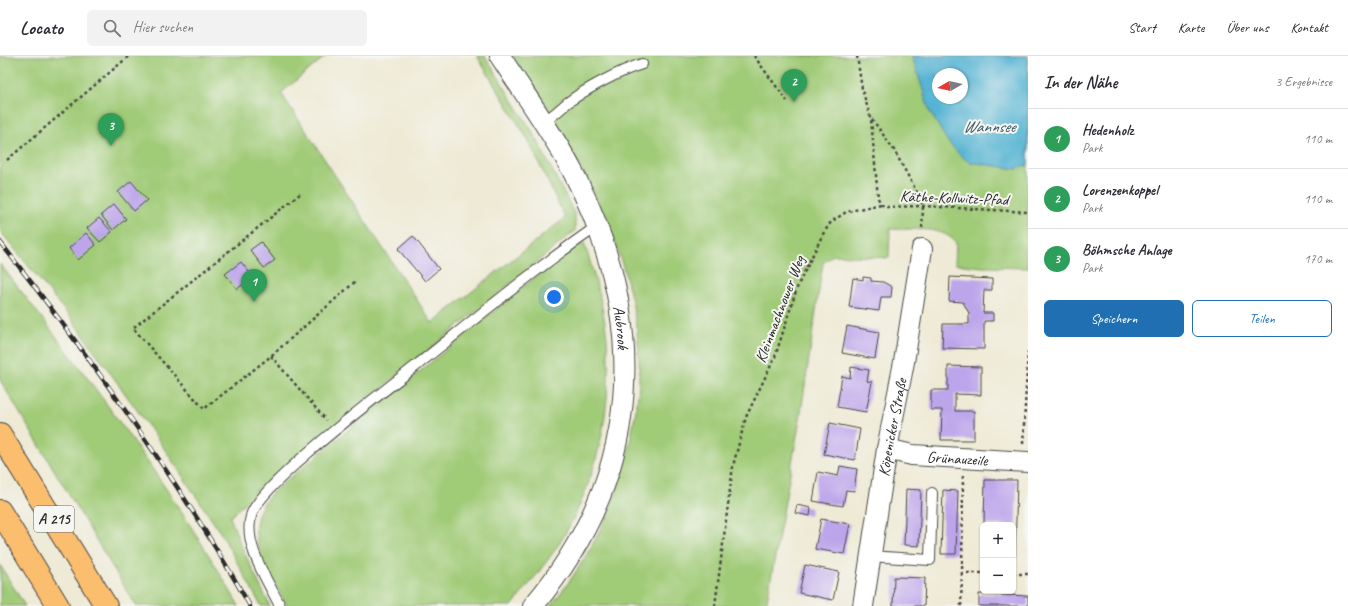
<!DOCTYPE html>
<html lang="de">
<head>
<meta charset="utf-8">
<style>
  :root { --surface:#fff; --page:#f2f2f3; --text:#2b2b33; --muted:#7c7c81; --line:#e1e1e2; --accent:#1f6fb2 }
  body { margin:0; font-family:Caveat,sans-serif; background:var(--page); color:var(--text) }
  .controls { position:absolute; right:12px; bottom:12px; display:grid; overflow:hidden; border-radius:6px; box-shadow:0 1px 3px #0004 }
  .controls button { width:36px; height:36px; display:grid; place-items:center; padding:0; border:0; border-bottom:1px solid var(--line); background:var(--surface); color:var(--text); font:20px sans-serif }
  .compass { position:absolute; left:932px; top:12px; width:36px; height:36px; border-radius:50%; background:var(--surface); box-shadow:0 1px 3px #0004; rotate:261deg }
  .you { position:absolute; left:554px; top:241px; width:14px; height:14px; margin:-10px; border:3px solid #fff; border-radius:50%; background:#1a73e8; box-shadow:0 0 0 6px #1a73e833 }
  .badge { display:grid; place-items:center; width:26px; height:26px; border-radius:50%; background:var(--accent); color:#fff; font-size:13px; font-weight:700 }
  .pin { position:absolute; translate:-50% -33px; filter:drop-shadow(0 1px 2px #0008) }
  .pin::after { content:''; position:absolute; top:21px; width:14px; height:12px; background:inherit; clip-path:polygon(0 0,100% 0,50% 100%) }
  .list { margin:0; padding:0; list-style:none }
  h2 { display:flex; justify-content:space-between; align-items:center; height:52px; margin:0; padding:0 16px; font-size:17px }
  h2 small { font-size:13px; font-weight:400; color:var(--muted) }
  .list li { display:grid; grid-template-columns:26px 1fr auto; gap:12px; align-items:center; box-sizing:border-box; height:60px; padding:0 16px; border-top:1px solid var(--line) }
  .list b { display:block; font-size:15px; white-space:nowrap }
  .list p { margin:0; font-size:13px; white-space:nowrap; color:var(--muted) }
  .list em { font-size:13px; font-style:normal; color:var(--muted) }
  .actions { display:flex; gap:8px; padding:12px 16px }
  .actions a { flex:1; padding:9px 0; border:1px solid var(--accent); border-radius:6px; text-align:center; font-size:14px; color:var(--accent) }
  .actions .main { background:var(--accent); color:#fff }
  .icon { flex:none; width:22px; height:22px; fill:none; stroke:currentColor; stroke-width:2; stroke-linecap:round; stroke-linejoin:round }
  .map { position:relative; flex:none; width:1028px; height:550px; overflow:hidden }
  header { display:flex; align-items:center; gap:24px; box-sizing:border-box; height:56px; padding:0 20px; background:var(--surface); border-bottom:1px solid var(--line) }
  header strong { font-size:19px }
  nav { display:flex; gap:22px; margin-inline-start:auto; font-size:14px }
  .search { width:280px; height:36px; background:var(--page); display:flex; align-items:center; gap:10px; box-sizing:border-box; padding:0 14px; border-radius:6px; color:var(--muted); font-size:15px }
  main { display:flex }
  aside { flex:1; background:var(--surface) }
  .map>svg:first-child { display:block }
</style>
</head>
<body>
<header>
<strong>Locato</strong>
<div class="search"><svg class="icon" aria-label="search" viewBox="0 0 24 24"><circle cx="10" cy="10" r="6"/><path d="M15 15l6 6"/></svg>Hier suchen</div>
<nav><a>Start</a><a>Karte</a><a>Über uns</a><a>Kontakt</a></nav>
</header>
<main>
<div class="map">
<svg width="1028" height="550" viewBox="0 0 1028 550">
  <rect width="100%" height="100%" fill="#f6f6f2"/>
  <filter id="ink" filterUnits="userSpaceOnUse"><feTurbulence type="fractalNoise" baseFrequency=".025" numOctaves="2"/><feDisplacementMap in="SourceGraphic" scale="8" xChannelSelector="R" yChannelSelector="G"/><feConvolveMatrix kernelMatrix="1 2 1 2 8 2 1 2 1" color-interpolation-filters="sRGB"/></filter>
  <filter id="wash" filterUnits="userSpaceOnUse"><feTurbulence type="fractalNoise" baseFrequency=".012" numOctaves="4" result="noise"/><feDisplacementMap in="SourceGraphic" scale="16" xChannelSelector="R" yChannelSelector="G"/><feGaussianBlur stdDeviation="0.9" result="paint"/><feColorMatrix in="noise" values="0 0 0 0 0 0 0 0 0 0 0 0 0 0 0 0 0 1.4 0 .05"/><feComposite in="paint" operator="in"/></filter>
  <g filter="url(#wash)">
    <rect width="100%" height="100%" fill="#eeead5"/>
    <g fill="#a0cb77" stroke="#667b51" fill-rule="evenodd">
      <polygon points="0,0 326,0 281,37 432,267 565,162 528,84 477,0 485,0 535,80 575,159 575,175 263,429 230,461 243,494 270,550 261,550 222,479 157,382 70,261 0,175"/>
      <path d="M512 0H1028V212L982 211 955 208 956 187C943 169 910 174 890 173L889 202 833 199 823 207 800 363 766 550H550C590 503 618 446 630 386 634 365 639 343 639 321 642 201 575 96 512 0ZM938 18H962V42H938Z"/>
      <path d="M584 186C593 215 602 244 606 274 614 340 601 410 570 469 555 498 532 524 512 550H287C271 518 241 482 264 447 267 442 272 437 276 433L561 200Z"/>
      <path d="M0 208C86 318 170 429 239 550H136L0 324Z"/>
      <polygon points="0,509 25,550 0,550"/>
    </g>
    <path fill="#55b3d3" stroke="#406f7f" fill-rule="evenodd" d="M912 0H1028V109L1016 113 969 106 960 99 948 86 930 56ZM938 18H962V42H938Z"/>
    <g id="blocks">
      <g fill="#bda5eb">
        <polygon points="131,125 147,144 134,155 118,136"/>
        <polygon points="114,148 126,163 113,174 101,159"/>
        <polygon points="99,162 112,176 100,186 87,172"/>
        <polygon points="86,177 96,189 78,204 69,192"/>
        <polygon points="413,180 439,213 425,225 398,193"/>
        <polygon points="261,186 275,204 264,212 250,194"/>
        <polygon points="241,206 253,221 237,233 225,218"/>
        <polygon points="863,221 871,222 871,225 883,226 892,231 891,241 881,241 879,255 849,251 853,222 863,224"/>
        <polygon points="950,221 992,223 992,234 984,234 983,257 993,257 993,265 984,265 984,293 942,292 943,268 969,268 969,257 963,246 949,245"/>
        <polygon points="847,270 879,276 875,303 842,297"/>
        <polygon points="948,310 981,311 981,339 955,338 955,355 974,355 974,384 941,384 942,354 931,354 931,334 948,334"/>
        <polygon points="851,311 869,314 867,325 872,326 866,356 837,351 842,320 850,322"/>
        <polygon points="830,367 860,373 855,404 824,398"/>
        <polygon points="840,410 857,413 854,435 846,434 843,450 813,445 818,416 838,420"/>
        <polygon points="985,424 1017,424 1015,501 1013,501 1013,469 984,469"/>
        <polygon points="906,433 921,434 919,490 904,489"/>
        <polygon points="943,434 958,435 956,498 941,498"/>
        <polygon points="797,449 811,452 810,460 795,457"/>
        <polygon points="821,463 850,468 844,498 815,493"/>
        <polygon points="805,509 839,516 833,544 799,537"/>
        <polygon points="894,521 925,522 924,550 893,550"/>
        <polygon points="979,538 1028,540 1028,550 979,550"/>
      </g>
    </g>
  </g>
  <g filter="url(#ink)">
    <use href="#blocks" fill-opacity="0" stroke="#484844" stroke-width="1"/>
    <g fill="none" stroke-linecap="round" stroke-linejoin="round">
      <g stroke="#484844" stroke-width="12">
        <g id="lane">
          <path d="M543 66C552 61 559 54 567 47 586 33 619 15 642 8"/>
          <polyline points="870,500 930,504 932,437"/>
          <path d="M280 550C268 525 243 489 251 460 258 429 386 334 417 309 476 262 534 214 596 171"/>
        </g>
      </g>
      <g stroke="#484844" stroke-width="22">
        <g id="street">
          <path id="s1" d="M500 0C525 39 553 77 574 118 650 267 643 420 533 550"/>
          <path id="s2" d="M887 393 912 399 1028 406"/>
          <path id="s3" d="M863 550 887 393 904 306 922 193"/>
        </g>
      </g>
      <g stroke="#484844" stroke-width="24">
        <g id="highway">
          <polyline points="0,378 106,550"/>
          <polyline points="0,455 58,550"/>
        </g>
      </g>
      <g stroke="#484844" stroke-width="2.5" stroke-dasharray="3 3" stroke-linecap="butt">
        <polyline points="754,0 787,45"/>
        <polyline points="857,0 862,33 871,63 878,142 881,148"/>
        <polyline points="872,63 894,94 920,142 923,150 922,175"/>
        <polyline points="7,104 129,0"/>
        <polyline points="300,138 133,272 204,353 271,300 357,224"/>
        <polyline points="881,148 885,151 923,150 1028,156"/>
        <polyline points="271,300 326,364"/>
        <polyline points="1023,388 1028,295"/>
        <polyline points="963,420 962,517 983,517"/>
        <polyline points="1013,518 1028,518"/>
        <polyline points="715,550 733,410 746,361 775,301 798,229 823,178 831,166 846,156 881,148"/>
        <polyline points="961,550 962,517"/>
      </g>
      <use href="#lane" stroke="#fff" stroke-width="10"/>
      <use href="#street" stroke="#fff" stroke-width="20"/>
      <use href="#highway" stroke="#fbbd6e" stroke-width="22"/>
      <g stroke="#2b2b2b" stroke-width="4.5">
        <path id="rail" d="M0 186C91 302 177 422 250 550"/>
      </g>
      <use href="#rail" stroke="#f6f6f2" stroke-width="3" stroke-dasharray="9" stroke-linecap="butt"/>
    </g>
  </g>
  <g text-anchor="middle" stroke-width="4" stroke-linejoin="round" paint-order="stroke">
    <rect fill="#f6f6f2" stroke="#686867" stroke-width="1" x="34" y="450" width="40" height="26" rx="3"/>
    <g font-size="15" font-weight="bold" fill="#2b2b2b">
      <text x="54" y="468">A 215</text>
    </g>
    <g font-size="16" fill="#2b2b2b" stroke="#f6f6f2">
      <text transform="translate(954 141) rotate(2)" y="6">Käthe-Kollwitz-Pfad</text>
      <text transform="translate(779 253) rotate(-69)" y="6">Kleinmachnower Weg</text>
      <text dy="6" stroke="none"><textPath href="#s1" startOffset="301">Aubrook</textPath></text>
      <text dy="6" stroke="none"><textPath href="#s3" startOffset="181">Köpenicker Straße</textPath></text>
      <text dy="6" stroke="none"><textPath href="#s2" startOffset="71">Grünauzeile</textPath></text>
    </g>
    <g font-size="17" font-style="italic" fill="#3a5b66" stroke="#f6f6f2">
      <text x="989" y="76">Wannsee</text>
    </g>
  </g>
</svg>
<div class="controls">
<button>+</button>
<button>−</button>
</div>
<svg class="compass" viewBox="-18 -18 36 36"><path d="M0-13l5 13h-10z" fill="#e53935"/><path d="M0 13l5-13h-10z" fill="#7c7c81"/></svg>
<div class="you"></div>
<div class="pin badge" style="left:254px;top:246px;background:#2e9e5b">1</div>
<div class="pin badge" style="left:794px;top:46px;background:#2e9e5b">2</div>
<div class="pin badge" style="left:111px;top:90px;background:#2e9e5b">3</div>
</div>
<aside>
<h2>In der Nähe<small>3 Ergebnisse</small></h2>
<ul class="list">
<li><span class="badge" style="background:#2e9e5b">1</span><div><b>Hedenholz</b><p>Park</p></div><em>110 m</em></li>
<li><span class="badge" style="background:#2e9e5b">2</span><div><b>Lorenzenkoppel</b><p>Park</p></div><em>110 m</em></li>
<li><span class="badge" style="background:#2e9e5b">3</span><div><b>Böhmsche Anlage</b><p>Park</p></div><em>170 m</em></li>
</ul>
<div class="actions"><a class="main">Speichern</a><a>Teilen</a></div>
</aside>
</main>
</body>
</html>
